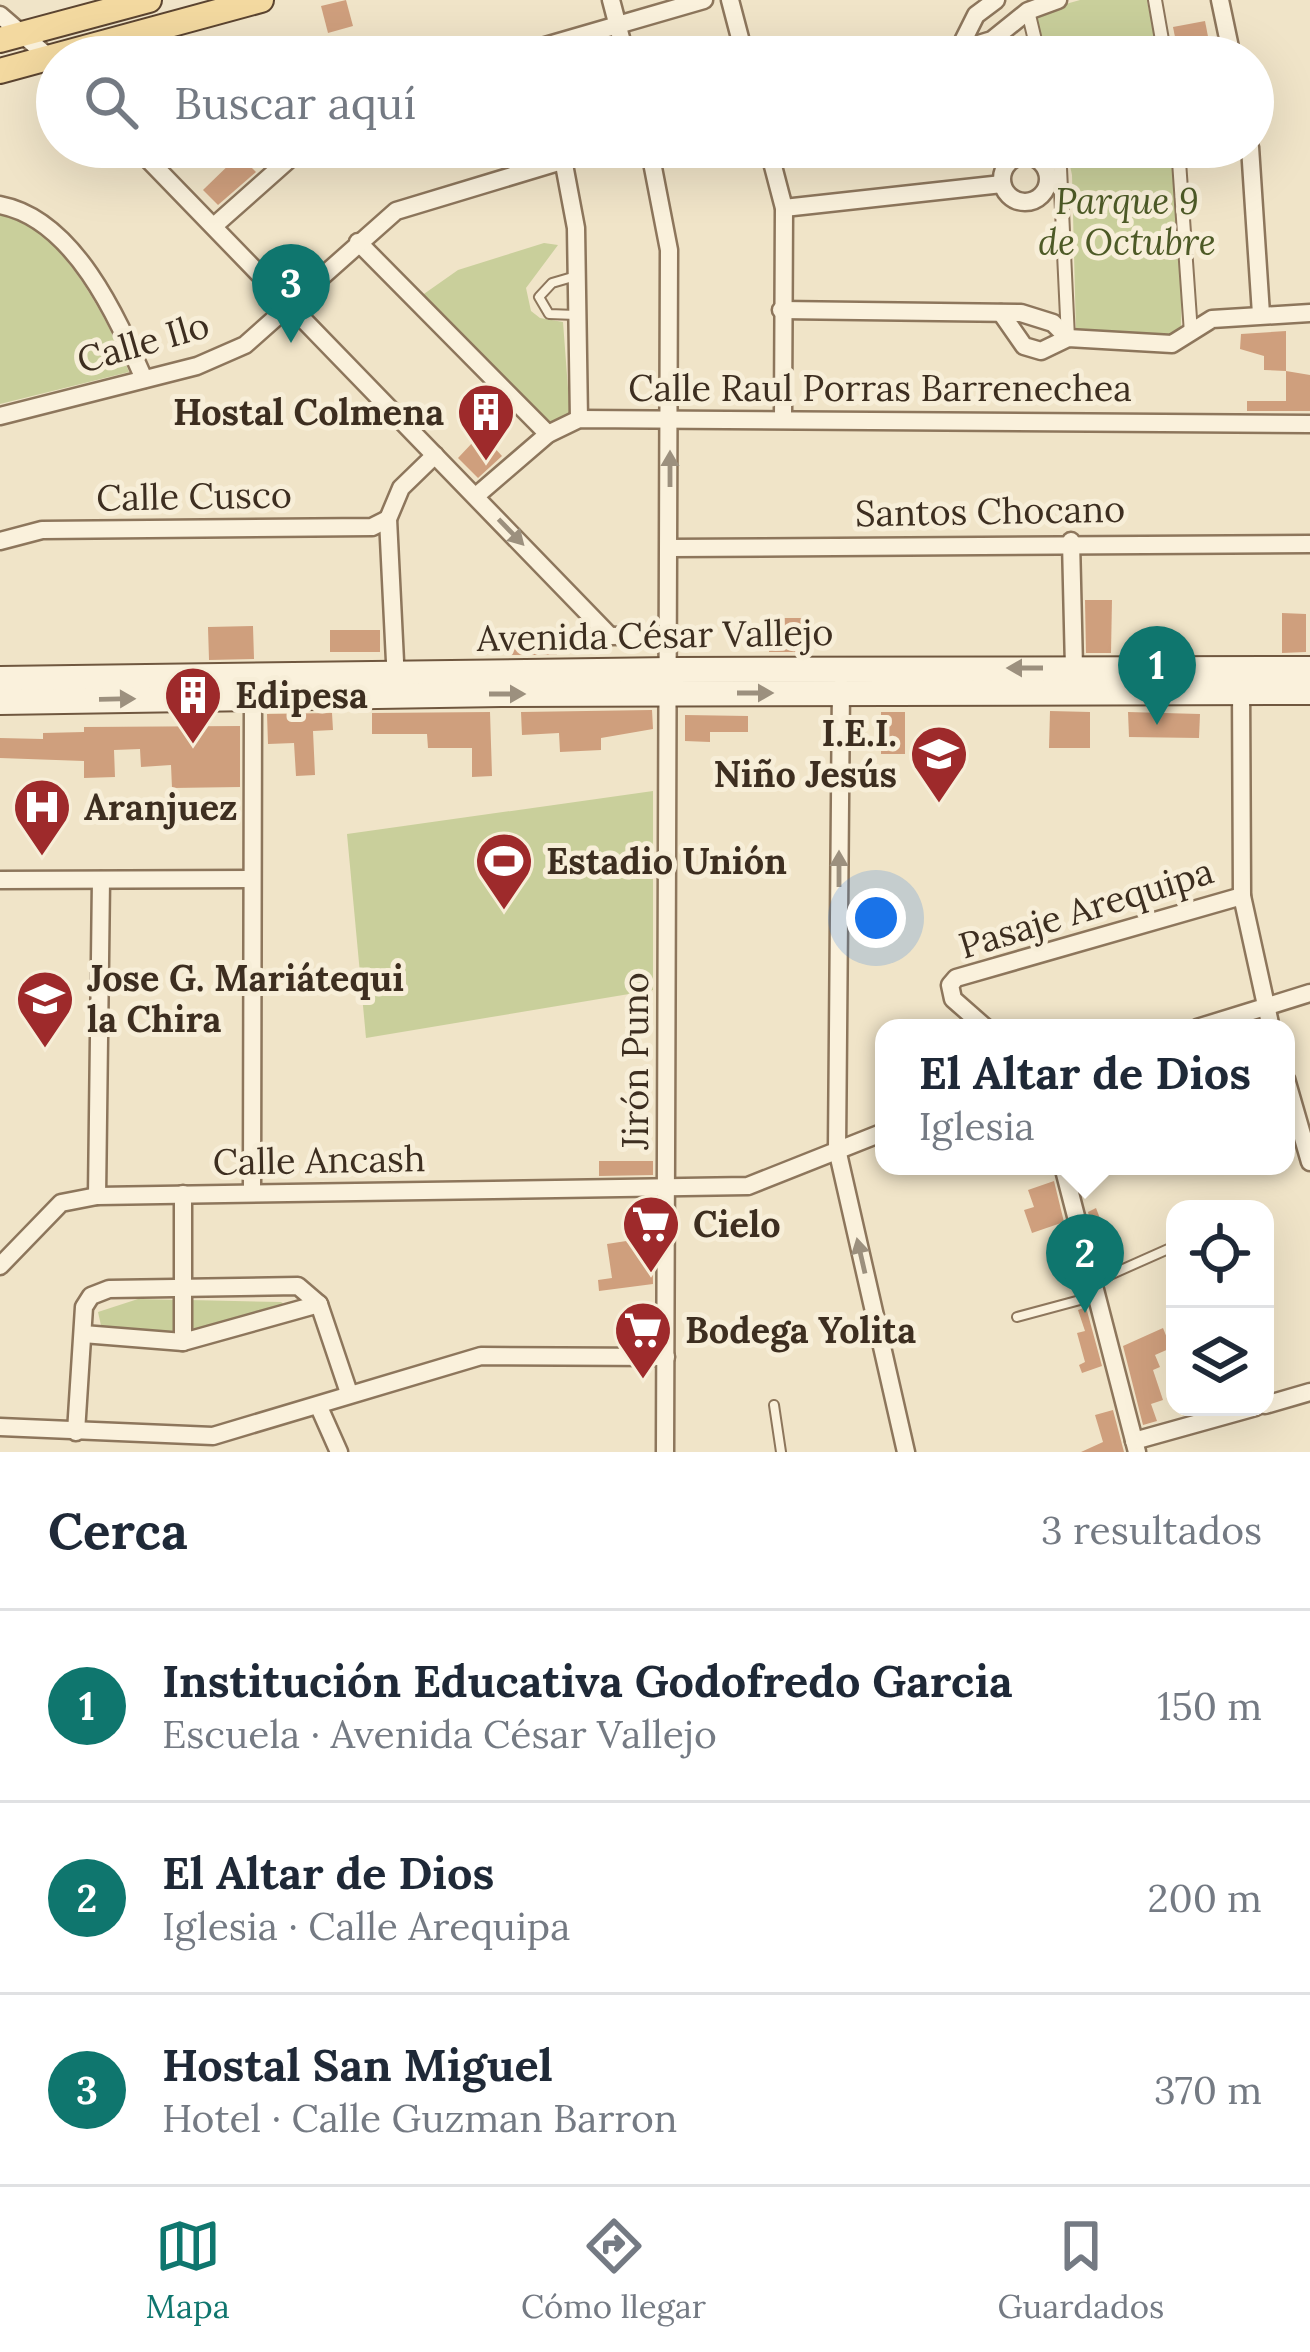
<!DOCTYPE html>
<html lang="es">
<head>
<meta charset="utf-8">
<style>
  :root { --surface:#fff; --page:#f2f2f3; --text:#1f2937; --muted:#747a83; --line:#e0e1e3; --accent:#0f766e }
  body { margin:0; font-family:Lora,serif; background:var(--page); color:var(--text) }
  .controls { position:absolute; right:36px; bottom:36px; display:grid; overflow:hidden; border-radius:24px; box-shadow:0 12px 48px #0002 }
  .controls button { width:108px; height:108px; display:grid; place-items:center; padding:0; border:0; border-bottom:3px solid var(--line); background:var(--surface); color:var(--text); font:60px sans-serif }
  .you { position:absolute; left:876px; top:918px; width:42px; height:42px; margin:-30px; border:9px solid #fff; border-radius:50%; background:#1a73e8; box-shadow:0 0 0 18px #1a73e833 }
  .badge { display:grid; place-items:center; width:78px; height:78px; border-radius:50%; background:var(--accent); color:#fff; font-size:39px; font-weight:700 }
  .pin { position:absolute; translate:-50% -99px; filter:drop-shadow(0 3px 6px #0008) }
  .pin::after { content:''; position:absolute; top:63px; width:42px; height:36px; background:inherit; clip-path:polygon(0 0,100% 0,50% 100%) }
  .popup { position:absolute; left:875px; top:1019px; width:420px; height:156px; box-sizing:border-box; display:grid; place-content:center; border-radius:24px; background:var(--surface); filter:drop-shadow(0 3px 9px #0005); font-size:39px; white-space:nowrap; color:var(--muted) }
  .popup b { font-size:45px; color:var(--text) }
  .popup::after { content:''; position:absolute; left:50%; top:100%; margin-left:-24px; border:24px solid transparent; border-top-color:var(--surface) }
  .list { margin:0; padding:0; list-style:none }
  h2 { display:flex; justify-content:space-between; align-items:center; height:156px; margin:0; padding:0 48px; font-size:51px }
  h2 small { font-size:39px; font-weight:400; color:var(--muted) }
  .list li { display:grid; grid-template-columns:78px 1fr auto; gap:36px; align-items:center; box-sizing:border-box; height:192px; padding:0 48px; border-top:3px solid var(--line) }
  .list b { display:block; font-size:45px; white-space:nowrap }
  .list p { margin:0; font-size:39px; white-space:nowrap; color:var(--muted) }
  .list em { font-size:39px; font-style:normal; color:var(--muted) }
  .icon { flex:none; width:66px; height:66px; fill:none; stroke:currentColor; stroke-width:2; stroke-linecap:round; stroke-linejoin:round }
  .map { position:relative; flex:none; width:1310px; height:1452px; overflow:hidden }
  .search { position:absolute; background:var(--surface); box-shadow:0 12px 48px #0002; left:36px; right:36px; top:36px; height:132px; display:flex; align-items:center; gap:30px; box-sizing:border-box; padding:0 42px; border-radius:66px; color:var(--muted); font-size:45px }
  .sheet { height:732px; background:var(--surface) }
  nav { display:flex; justify-content:space-around; align-items:center; box-sizing:border-box; height:168px; border-top:3px solid var(--line); background:var(--surface); font-size:33px; color:var(--muted) }
  nav a { display:grid; justify-items:center; gap:6px }
  nav .on { color:var(--accent) }
  .map>svg:first-child { display:block }
</style>
</head>
<body>
<div class="map">
<svg width="1310" height="1452" viewBox="0 0 1310 1452">
  <rect width="100%" height="100%" fill="#f0e4c8"/>
  <g fill="#c9cf9b">
    <polygon points="1080,0 1147,0 1158,57 1045,57 1034,13"/>
    <polygon points="1066,147 1174,147 1182,229 1181,336 1076,333 1072,175"/>
    <path d="M0 215C58 220 110 324 129 372L0 404Z"/>
    <polygon points="544,243 558,245 526,288 531,311 540,318 563,322 570,415 543,425 421,296 458,270"/>
    <polygon points="653,791 653,990 366,1038 347,834"/>
    <polygon points="138,1299 179,1300 179,1333 102,1330 98,1312"/>
    <polygon points="190,1300 281,1302 286,1306 192,1332"/>
  </g>
  <g fill="#cf9f7d">
    <polygon points="346,0 353,26 328,33 321,6"/>
    <polygon points="1205,21 1212,57 1179,57 1173,27"/>
    <polygon points="239,155 256,172 218,205 203,190"/>
    <polygon points="1286,331 1286,371 1264,370 1264,356 1240,349 1241,334"/>
    <polygon points="1286,371 1310,375 1310,411 1247,411 1247,401 1286,401"/>
    <polygon points="474,441 483,450 490,443 502,456 478,478 458,458"/>
    <polygon points="1085,600 1112,600 1111,653 1086,653"/>
    <polygon points="1282,613 1306,614 1306,652 1282,653"/>
    <rect x="769" y="618" width="33" height="34"/>
    <polygon points="580,623 574,652 556,643 557,655 510,655 510,636 566,635"/>
    <polygon points="253,626 254,659 209,660 208,627"/>
    <rect x="330" y="630" width="50" height="22"/>
    <polygon points="652,710 653,729 601,738 601,750 560,752 559,733 522,735 521,712"/>
    <polygon points="1050,711 1090,712 1090,748 1049,748"/>
    <polygon points="490,712 492,776 472,777 472,748 428,748 427,734 372,734 372,713"/>
    <rect x="881" y="712" width="24" height="42"/>
    <polygon points="1128,712 1200,714 1199,738 1129,737"/>
    <polygon points="332,713 333,730 313,731 315,775 296,776 294,743 268,744 267,714"/>
    <polygon points="685,715 748,716 748,732 710,732 710,742 685,741"/>
    <polygon points="240,726 240,787 172,788 171,765 141,767 140,749 114,750 115,777 84,778 84,761 0,758 0,738 43,739 43,733 84,732 84,727"/>
    <polygon points="599,1161 653,1161 653,1175 599,1176"/>
    <polygon points="1054,1181 1064,1222 1032,1233 1024,1210 1034,1207 1028,1190"/>
    <polygon points="1096,1208 1104,1229 1112,1226 1122,1247 1100,1258 1088,1212"/>
    <polygon points="652,1237 653,1284 599,1291 598,1280 612,1278 607,1244"/>
    <polygon points="1086,1307 1102,1366 1082,1373 1079,1365 1085,1362 1077,1333 1085,1331 1078,1310"/>
    <polygon points="1163,1328 1171,1348 1155,1355 1160,1367 1153,1370 1163,1400 1151,1404 1157,1421 1143,1425 1123,1346"/>
    <polygon points="1113,1410 1124,1452 1081,1452 1103,1442 1095,1415"/>
  </g>
  <g fill="none" stroke-linecap="round" stroke-linejoin="round">
    <g stroke="#8d765c" stroke-width="12">
      <g id="service">
        <polyline points="576,276 552,283 539,297 549,314 576,315"/>
        <polyline points="1094,1282 1175,1246"/>
        <polyline points="1017,1317 1095,1296"/>
        <polyline points="774,1405 781,1452"/>
      </g>
    </g>
    <g stroke="#8d765c" stroke-width="16">
      <g id="pedestrian">
        <polyline points="1155,0 1165,57"/>
        <polyline points="1028,11 1039,57"/>
        <polyline points="1059,147 1068,338"/>
        <polyline points="1178,147 1191,333"/>
      </g>
    </g>
    <g stroke="#8d765c" stroke-width="21">
      <g id="minor">
        <polyline points="611,0 626,57"/>
        <polyline points="730,0 745,57"/>
        <polyline points="1220,0 1232,57"/>
        <polyline points="0,15 52,60"/>
        <polyline points="958,51 976,15 996,0"/>
        <polyline points="507,57 704,0"/>
        <polyline points="936,57 992,40 1028,11 1058,0"/>
        <polyline points="136,147 610,636"/>
        <polyline points="649,147 669,250 665,1452"/>
        <polyline points="768,147 784,208 783,419"/>
        <polyline points="1250,147 1261,314"/>
        <circle cx="1025" cy="179" r="23"/>
        <polyline points="563,159 576,228 579,419"/>
        <path d="M0 205C74 219 117 317 144 379"/>
        <polyline points="784,208 1002,184"/>
        <polyline points="214,226 303,147"/>
        <polyline points="358,242 548,434"/>
        <polyline points="781,310 1021,313 1053,323 1068,338"/>
        <polyline points="1001,313 1024,346 1041,351 1068,338 1172,344 1212,319 1310,313"/>
        <polyline points="0,416 197,366 245,345 396,211 608,147"/>
        <polyline points="476,496 548,434 579,419 1310,424"/>
        <polyline points="0,541 42,530 372,527 388,519"/>
        <polyline points="1071,541 1074,668"/>
        <polyline points="670,548 1310,544"/>
        <polyline points="610,636 670,635"/>
        <polyline points="396,682 388,519 401,488 435,455"/>
        <polyline points="1241,684 1242,896 1271,1028"/>
        <polyline points="841,687 837,1149 906,1452"/>
        <polyline points="0,880 252,879"/>
        <polyline points="986,1028 953,999 950,985 956,978 1242,896"/>
        <polyline points="1197,1028 1310,993"/>
        <polyline points="1286,1079 1310,1162"/>
        <polyline points="1063,1166 1137,1452"/>
        <polyline points="252,1191 253,697"/>
        <polyline points="183,1194 183,1342"/>
        <polyline points="97,1196 101,880"/>
        <polyline points="0,1266 61,1203 97,1196 748,1186 884,1132"/>
        <polyline points="83,1334 183,1342 319,1304"/>
        <polyline points="1265,1405 1310,1392"/>
        <polyline points="319,1407 339,1452"/>
        <polyline points="0,1427 213,1436 481,1356 666,1357"/>
        <polyline points="76,1432 84,1307 91,1296 109,1289 298,1286 319,1304 349,1393"/>
        <polyline points="1134,1441 1256,1407"/>
      </g>
    </g>
    <g stroke="#6f573f" stroke-width="28">
      <g id="secondary">
        <polyline points="0,679 670,670 1310,669"/>
        <polyline points="0,702 501,694 1310,692"/>
      </g>
    </g>
    <g stroke="#5b4430" stroke-width="28">
      <g id="primary">
        <polyline points="0,40 149,0"/>
        <polyline points="0,71 261,0"/>
      </g>
    </g>
    <use href="#service" stroke="#faf1dc" stroke-width="8"/>
    <use href="#pedestrian" stroke="#faf1dc" stroke-width="12"/>
    <use href="#minor" stroke="#faf1dc" stroke-width="16"/>
    <use href="#secondary" stroke="#faf1dc" stroke-width="24"/>
    <use href="#primary" stroke="#f3d9a0" stroke-width="24"/>
  </g>
  <defs><path id="oneway-solid" d="M-6-.8H1V-3.2L6.5 0L1 3.2V.8H-6Z" transform="scale(3)"/></defs>
  <g fill="#9c907e">
    <use href="#oneway-solid" transform="translate(670 469) rotate(-90)"/>
    <use href="#oneway-solid" transform="translate(511 532) rotate(46)"/>
    <use href="#oneway-solid" transform="translate(1025 668) rotate(180)"/>
    <use href="#oneway-solid" transform="translate(755 693)"/>
    <use href="#oneway-solid" transform="translate(507 694)"/>
    <use href="#oneway-solid" transform="translate(117 699) rotate(-1)"/>
    <use href="#oneway-solid" transform="translate(839 869) rotate(-90)"/>
    <use href="#oneway-solid" transform="translate(861 1256) rotate(-103)"/>
  </g>
  <defs>
    <g id="building-pin" transform="scale(3)"><path d="M0 17L-7.5 6A9.5 9.5 0 1 1 7.5 6Z" fill="#9e2a2b" stroke="#f7eed8"/><path d="M-4-6H4V6H1V3H-1V6H-4ZM-2.5-4.3h1.7v1.8h-1.7ZM.8-4.3h1.7v1.8H.8ZM-2.5-1h1.7V.8h-1.7ZM.8-1h1.7V.8H.8Z" fill="#fff"/></g>
    <g id="school-pin" transform="scale(3)"><path d="M0 17L-7.5 6A9.5 9.5 0 1 1 7.5 6Z" fill="#9e2a2b" stroke="#f7eed8"/><path d="M0-5L7-2L0 1L-7-2ZM-4 1L0 2.5L4 1V4Q0 6-4 4Z" fill="#fff"/></g>
    <g id="hospital-pin" transform="scale(3)"><path d="M0 17L-7.5 6A9.5 9.5 0 1 1 7.5 6Z" fill="#9e2a2b" stroke="#f7eed8"/><path d="M-5-5h3v3.5h4V-5h3V5h-3V1.5h-4V5h-3Z" fill="#fff"/></g>
    <g id="stadium-pin" transform="scale(3)"><path d="M0 17L-7.5 6A9.5 9.5 0 1 1 7.5 6Z" fill="#9e2a2b" stroke="#f7eed8"/><path d="M0-5a6.5 5 0 1 0 0 10a6.5 5 0 1 0 0-10ZM-3.5-1.8h7v3.6h-7Z" fill="#fff"/></g>
    <g id="supermarket-pin" transform="scale(3)"><path d="M0 17L-7.5 6A9.5 9.5 0 1 1 7.5 6Z" fill="#9e2a2b" stroke="#f7eed8"/><path d="M-6-5.5h2.5l.6 2H6L4.5 2H-2.5L-4.4-4H-6ZM-1.5 3.2a1.3 1.3 0 1 0 .1 0ZM3 3.2a1.3 1.3 0 1 0 .1 0Z" fill="#fff"/></g>
  </defs>
  <g fill-rule="evenodd">
    <use href="#building-pin" x="486" y="412"/>
    <use href="#building-pin" x="193" y="695"/>
    <use href="#school-pin" x="939" y="754"/>
    <use href="#hospital-pin" x="42" y="807"/>
    <use href="#stadium-pin" x="504" y="861"/>
    <use href="#school-pin" x="45" y="999"/>
    <use href="#supermarket-pin" x="651" y="1224"/>
    <use href="#supermarket-pin" x="643" y="1330"/>
  </g>
  <g text-anchor="middle" stroke-width="10" stroke-linejoin="round" paint-order="stroke">
    <g font-size="36" font-style="italic" fill="#4d5a26" stroke="#f7eed8">
      <text x="1127" y="214">Parque 9<tspan x="1127" dy="41">de Octubre</tspan></text>
    </g>
    <g font-size="36" fill="#3d2e20" stroke="#f7eed8">
      <text transform="translate(143 342) rotate(-16)" y="13">Calle Ilo</text>
      <text x="880" y="401">Calle Raul Porras Barrenechea</text>
      <text transform="translate(194 496) rotate(-1)" y="13">Calle Cusco</text>
      <text transform="translate(990 511) rotate(-1)" y="13">Santos Chocano</text>
      <text transform="translate(655 635) rotate(-1)" y="13">Avenida César Vallejo</text>
      <text transform="translate(1086 908) rotate(-17)" y="13">Pasaje Arequipa</text>
      <text transform="translate(635 1061) rotate(-90)" y="13">Jirón Puno</text>
      <text transform="translate(319 1160) rotate(-1)" y="13">Calle Ancash</text>
    </g>
    <g font-size="36" font-weight="bold" fill="#3d2e20" stroke="#f7eed8" text-anchor="start">
      <text x="444" y="425" text-anchor="end">Hostal Colmena</text>
      <text x="235" y="708">Edipesa</text>
      <text x="897" y="746" text-anchor="end">I.E.I.<tspan x="897" dy="41">Niño Jesús</tspan></text>
      <text x="84" y="820">Aranjuez</text>
      <text x="546" y="874">Estadio Unión</text>
      <text x="87" y="991">Jose G. Mariátequi<tspan x="87" dy="41">la Chira</tspan></text>
      <text x="693" y="1237">Cielo</text>
      <text x="685" y="1343">Bodega Yolita</text>
    </g>
  </g>
</svg>
<div class="controls">
<button><svg class="icon" aria-label="locate" viewBox="0 0 24 24"><circle cx="12" cy="12" r="6"/><path d="M12 2v4M12 18v4M2 12h4M18 12h4"/></svg></button>
<button><svg class="icon" aria-label="layers" viewBox="0 0 24 24"><path d="M12 4l9 5-9 5-9-5zM3 14l9 5 9-5"/></svg></button>
</div>
<div class="you"></div>
<div class="pin badge" style="left:1157px;top:725px">1</div>
<div class="pin badge" style="left:1085px;top:1313px">2</div>
<div class="popup"><b>El Altar de Dios</b>Iglesia</div>
<div class="pin badge" style="left:291px;top:343px">3</div>
<div class="search"><svg class="icon" aria-label="search" viewBox="0 0 24 24"><circle cx="10" cy="10" r="6"/><path d="M15 15l6 6"/></svg>Buscar aquí</div>
</div>
<section class="sheet">
<h2>Cerca<small>3 resultados</small></h2>
<ul class="list">
<li><span class="badge">1</span><div><b>Institución Educativa Godofredo Garcia</b><p>Escuela · Avenida César Vallejo</p></div><em>150 m</em></li>
<li><span class="badge">2</span><div><b>El Altar de Dios</b><p>Iglesia · Calle Arequipa</p></div><em>200 m</em></li>
<li><span class="badge">3</span><div><b>Hostal San Miguel</b><p>Hotel · Calle Guzman Barron</p></div><em>370 m</em></li>
</ul>
</section>
<nav>
<a class="on"><svg class="icon" aria-label="map" viewBox="0 0 24 24"><path d="M3 6l6-2 6 2 6-2v14l-6 2-6-2-6 2zM9 4v14M15 6v14"/></svg>Mapa</a>
<a><svg class="icon" aria-label="directions" viewBox="0 0 24 24"><path d="M12 3l9 9-9 9-9-9zM9 14v-3h6M13 9l2 2-2 2"/></svg>Cómo llegar</a>
<a><svg class="icon" aria-label="saved" viewBox="0 0 24 24"><path d="M7 4h10v16l-5-4-5 4z"/></svg>Guardados</a>
</nav>
</body>
</html>
